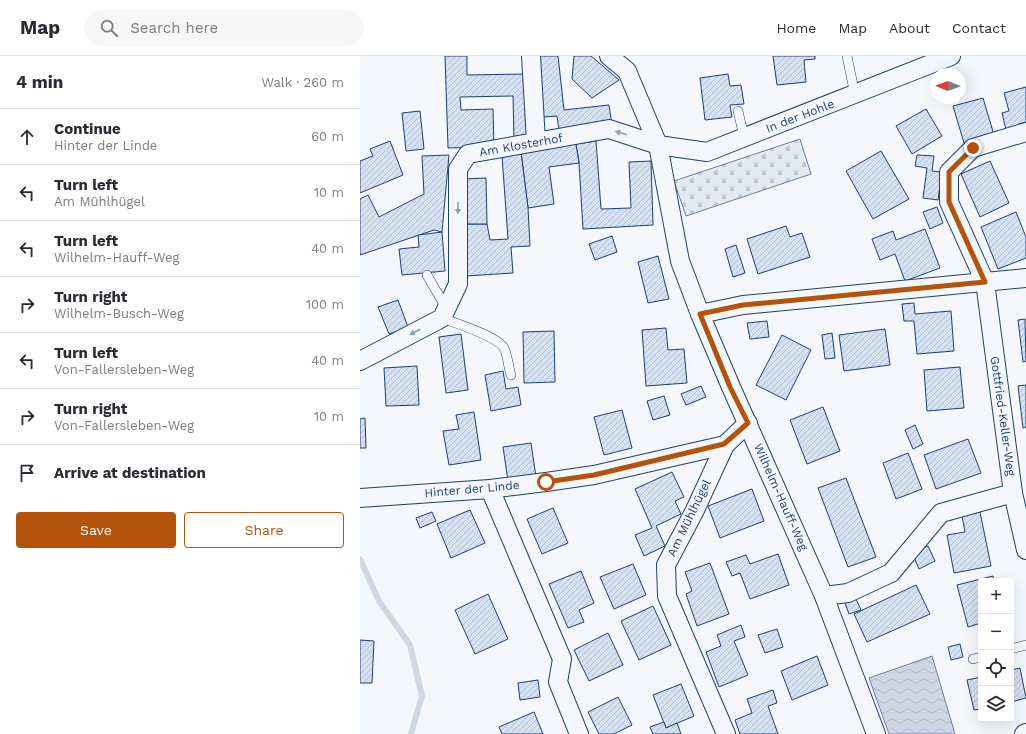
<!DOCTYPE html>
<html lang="en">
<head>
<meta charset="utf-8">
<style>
  :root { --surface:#fff; --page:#f7f7f7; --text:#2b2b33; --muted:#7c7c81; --line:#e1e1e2; --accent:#b45309 }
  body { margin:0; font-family:"Work Sans",sans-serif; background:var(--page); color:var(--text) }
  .controls { position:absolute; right:12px; bottom:12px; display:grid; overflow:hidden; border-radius:4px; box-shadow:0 4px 16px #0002 }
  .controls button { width:36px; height:36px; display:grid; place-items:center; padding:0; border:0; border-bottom:1px solid var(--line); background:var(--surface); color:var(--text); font:20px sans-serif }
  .compass { position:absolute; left:570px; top:12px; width:36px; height:36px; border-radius:50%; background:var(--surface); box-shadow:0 4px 16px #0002; rotate:271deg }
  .stop { position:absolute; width:12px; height:12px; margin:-9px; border:3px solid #b45309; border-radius:50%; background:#fff }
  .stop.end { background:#b45309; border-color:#fff; box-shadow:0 1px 4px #0008 }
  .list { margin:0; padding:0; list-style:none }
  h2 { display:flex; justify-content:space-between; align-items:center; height:52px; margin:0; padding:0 16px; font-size:17px }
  h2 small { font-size:13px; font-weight:400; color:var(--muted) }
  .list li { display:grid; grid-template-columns:26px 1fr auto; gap:12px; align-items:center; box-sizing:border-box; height:56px; padding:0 16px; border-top:1px solid var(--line) }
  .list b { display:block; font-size:15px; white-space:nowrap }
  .list p { margin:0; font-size:13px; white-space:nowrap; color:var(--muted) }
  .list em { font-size:13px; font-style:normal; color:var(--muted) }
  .actions { display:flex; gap:8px; padding:12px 16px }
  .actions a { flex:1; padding:9px 0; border:1px solid var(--accent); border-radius:4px; text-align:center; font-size:14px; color:var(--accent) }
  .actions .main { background:var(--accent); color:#fff }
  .icon { flex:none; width:22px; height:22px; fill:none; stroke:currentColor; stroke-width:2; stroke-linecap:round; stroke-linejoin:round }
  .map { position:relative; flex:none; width:666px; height:678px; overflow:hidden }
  header { display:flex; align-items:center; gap:24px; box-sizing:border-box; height:56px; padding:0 20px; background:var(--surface); border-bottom:1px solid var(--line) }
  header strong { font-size:19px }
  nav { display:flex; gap:22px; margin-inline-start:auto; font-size:14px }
  .search { width:280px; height:36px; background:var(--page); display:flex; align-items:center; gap:10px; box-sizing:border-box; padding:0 14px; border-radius:22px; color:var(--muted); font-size:15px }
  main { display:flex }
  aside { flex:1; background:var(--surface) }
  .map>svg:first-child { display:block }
</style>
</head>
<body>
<header>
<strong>Map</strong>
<div class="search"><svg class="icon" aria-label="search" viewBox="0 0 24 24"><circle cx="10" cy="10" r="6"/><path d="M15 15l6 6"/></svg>Search here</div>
<nav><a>Home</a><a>Map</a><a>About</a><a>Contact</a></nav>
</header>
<main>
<aside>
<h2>4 min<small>Walk · 260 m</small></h2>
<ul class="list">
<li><svg class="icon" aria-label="ahead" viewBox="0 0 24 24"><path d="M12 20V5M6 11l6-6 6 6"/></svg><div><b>Continue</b><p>Hinter der Linde</p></div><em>60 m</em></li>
<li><svg class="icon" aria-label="left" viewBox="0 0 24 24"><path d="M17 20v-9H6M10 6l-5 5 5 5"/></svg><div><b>Turn left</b><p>Am Mühlhügel</p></div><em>10 m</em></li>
<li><svg class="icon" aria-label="left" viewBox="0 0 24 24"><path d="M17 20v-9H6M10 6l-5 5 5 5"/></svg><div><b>Turn left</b><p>Wilhelm-Hauff-Weg</p></div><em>40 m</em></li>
<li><svg class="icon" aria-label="right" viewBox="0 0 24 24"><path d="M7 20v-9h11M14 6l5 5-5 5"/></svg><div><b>Turn right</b><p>Wilhelm-Busch-Weg</p></div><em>100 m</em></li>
<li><svg class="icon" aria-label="left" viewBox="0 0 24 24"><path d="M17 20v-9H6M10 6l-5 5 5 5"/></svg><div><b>Turn left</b><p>Von-Fallersleben-Weg</p></div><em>40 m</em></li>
<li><svg class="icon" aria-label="right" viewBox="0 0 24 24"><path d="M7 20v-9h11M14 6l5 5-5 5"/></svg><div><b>Turn right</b><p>Von-Fallersleben-Weg</p></div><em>10 m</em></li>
<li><svg class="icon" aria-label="arrive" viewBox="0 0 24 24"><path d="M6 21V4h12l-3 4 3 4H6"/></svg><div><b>Arrive at destination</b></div></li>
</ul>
<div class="actions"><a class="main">Save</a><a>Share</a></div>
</aside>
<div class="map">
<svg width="666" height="678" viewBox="0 0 666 678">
  <defs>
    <pattern id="cemetery-stones" width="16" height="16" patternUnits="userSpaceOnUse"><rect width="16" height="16" fill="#e3e9f0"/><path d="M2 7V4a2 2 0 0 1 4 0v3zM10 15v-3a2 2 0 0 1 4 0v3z" fill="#c2c9d1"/></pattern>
    <pattern id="water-waves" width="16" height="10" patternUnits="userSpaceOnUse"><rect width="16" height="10" fill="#cfd7e4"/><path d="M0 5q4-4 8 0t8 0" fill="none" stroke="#b1bac7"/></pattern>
    <pattern id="building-hatch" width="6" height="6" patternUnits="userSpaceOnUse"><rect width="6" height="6" fill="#d5e0f0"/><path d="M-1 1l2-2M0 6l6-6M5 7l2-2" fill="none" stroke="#b6c1d1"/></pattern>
  </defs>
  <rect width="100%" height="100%" fill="#f4f7fb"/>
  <polygon fill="url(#cemetery-stones)" stroke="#687fa3" points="440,83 451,118 326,160 314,125"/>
  <polygon fill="url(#water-waves)" stroke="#687fa3" points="572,600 595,678 529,678 509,622"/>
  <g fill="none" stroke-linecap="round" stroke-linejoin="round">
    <polyline stroke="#cfd7e4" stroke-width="6" points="0,503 19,545 50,589 62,640 51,678"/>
  </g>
  <g fill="url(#building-hatch)" stroke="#1d3f73">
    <polygon points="85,0 107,0 107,19 168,18 170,84 154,84 153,40 100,41 101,54 133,53 134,91 88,92"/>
    <polygon points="176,0 198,0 204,54 249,49 252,69 199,75 197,60 183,61"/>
    <polygon points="214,0 231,0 259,24 232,42 212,23"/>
    <polygon points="413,0 455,0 455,3 444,4 446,26 417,29"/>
    <polygon points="368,18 370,30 381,29 384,48 370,49 372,61 345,64 340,22"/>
    <polygon points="666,31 666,66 659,68 660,74 647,78 642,57 649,55 644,37"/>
    <polygon points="623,42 634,79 604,87 593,50"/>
    <polygon points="566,53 582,80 552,98 536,70"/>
    <polygon points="60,55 64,93 46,95 42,57"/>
    <polygon points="30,85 43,119 0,137 0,105 13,100 10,93"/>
    <polygon points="236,85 241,153 271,152 269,106 291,105 293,169 223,173 219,107 216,88"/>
    <polygon points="216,88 219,107 189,111 194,148 168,152 161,96"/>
    <polygon points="521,95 549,143 513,163 486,115"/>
    <polygon points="161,96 168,152 170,190 151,191 153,217 106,220 105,168 127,168 130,184 148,183 142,100"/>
    <polygon points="89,99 82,176 74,174 0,199 0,143 8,139 19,161 64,138 62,100"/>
    <polygon points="557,99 574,100 572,115 582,116 578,144 563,142 567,112 555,110"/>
    <polygon points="630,105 649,147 620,161 601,118"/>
    <polygon points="126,122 127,168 105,168 104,123"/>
    <polygon points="577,151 583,167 570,173 563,156"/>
    <polygon points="656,156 666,181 666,202 638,213 621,171"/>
    <polygon points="426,170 430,181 442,177 450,201 398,218 387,183"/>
    <polygon points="565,173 580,212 545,225 535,198 520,204 512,183 533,175 536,184"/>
    <polygon points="82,176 85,215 42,219 39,193 59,191 58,179"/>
    <polygon points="252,180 257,196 235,204 229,188"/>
    <polygon points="376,189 385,217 373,221 365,193"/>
    <polygon points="298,200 309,243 288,247 278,206"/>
    <polygon points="38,244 48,271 29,278 18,251"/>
    <polygon points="554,247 555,258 591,255 594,295 557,298 554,265 544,265 542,248"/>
    <polygon points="665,263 666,305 663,306 658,264"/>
    <polygon points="407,265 409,281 390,283 387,267"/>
    <polygon points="306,272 308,294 324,293 327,327 286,330 282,274"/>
    <polygon points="525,273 530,309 484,315 479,279"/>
    <polygon points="194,275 195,326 164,327 163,276"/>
    <polygon points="472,277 475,302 465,303 462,279"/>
    <polygon points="101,278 108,334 86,337 79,281"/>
    <polygon points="422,279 451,294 426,344 396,329"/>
    <polygon points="57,310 59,349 26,350 24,312"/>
    <polygon points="600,311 604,352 567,355 564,314"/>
    <polygon points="143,315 146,333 158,331 161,349 131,355 125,319"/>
    <polygon points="666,329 666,371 663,372 658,330"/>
    <polygon points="341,330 346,341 326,349 321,338"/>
    <polygon points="304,340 310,359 293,364 287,345"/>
    <polygon points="463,351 480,395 447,408 430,364"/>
    <polygon points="262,354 272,392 244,399 234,361"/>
    <polygon points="114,356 121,404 89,409 83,375 99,373 96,359"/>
    <polygon points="5,362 6,392 0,392 0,363"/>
    <polygon points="555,369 563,388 553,393 545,374"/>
    <polygon points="608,383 621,417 576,433 564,399"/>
    <polygon points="171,387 176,421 148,425 143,391"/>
    <polygon points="548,397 562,433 536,443 523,407"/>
    <polygon points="312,416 324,441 315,445 321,458 296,470 305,490 284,500 275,479 292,472 275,433"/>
    <polygon points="486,422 516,501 488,511 458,432"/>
    <polygon points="392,433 404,465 360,482 348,450"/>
    <polygon points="193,452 208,487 182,498 167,463"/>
    <polygon points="110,454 125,487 91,502 77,468"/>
    <polygon points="72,456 76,465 60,472 56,462"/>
    <polygon points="620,456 631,510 594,517 587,479 605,476 602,460"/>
    <polygon points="568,490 575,505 559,513 552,497"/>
    <polygon points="418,498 429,529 390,543 380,517 372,520 366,506 386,499 390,508"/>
    <polygon points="350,507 369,558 337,570 326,538 332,535 325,516"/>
    <polygon points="273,508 286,539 254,553 240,521"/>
    <polygon points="221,515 234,547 219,554 224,566 208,572 189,528"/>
    <polygon points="633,520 634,525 621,525 621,567 608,571 597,529"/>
    <polygon points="556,529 570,558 507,586 494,558"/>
    <polygon points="128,538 148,583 115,598 95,554"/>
    <polygon points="496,543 501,554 489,558 485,547"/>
    <polygon points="293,550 311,589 279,604 261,565"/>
    <polygon points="381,569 385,581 374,585 388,619 359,631 346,596 361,590 357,579"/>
    <polygon points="417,573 423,591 405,597 398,579"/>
    <polygon points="248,577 263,609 229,625 214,594"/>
    <polygon points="0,584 14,585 12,627 0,627"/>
    <polygon points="600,588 603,601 591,604 588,591"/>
    <polygon points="457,600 468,629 432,644 421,615"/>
    <polygon points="660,612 666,642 651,646 651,614"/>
    <polygon points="621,621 621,653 614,654 607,624"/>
    <polygon points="178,624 180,641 160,644 158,627"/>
    <polygon points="321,628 334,660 306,672 293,639"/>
    <polygon points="413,634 417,647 408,650 418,678 380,678 375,664 392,657 387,643"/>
    <polygon points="258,641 272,669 254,678 239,678 228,656"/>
    <polygon points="174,656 183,678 142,678 139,671"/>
    <polygon points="304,666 306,672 317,667 321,678 293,678 290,671"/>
  </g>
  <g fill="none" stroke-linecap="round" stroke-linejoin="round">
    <g stroke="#1d3f73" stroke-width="10">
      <g id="service">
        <polyline points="487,0 495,39"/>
        <polyline points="378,55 384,81"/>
        <polyline points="67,219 86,252"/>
        <path d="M82 262C95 267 137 280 144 292 147 296 149 314 151 319"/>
        <polyline points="651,593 666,589"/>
        <polyline points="613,603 621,601"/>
      </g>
    </g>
    <g stroke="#1d3f73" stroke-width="20">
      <g id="minor">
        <polyline points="171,0 176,85"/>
        <polyline points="249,0 267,15 298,89 320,205 340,258 371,331 464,540 516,678"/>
        <polyline points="666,76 613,92 589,116 589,146 625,226 653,437 666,494"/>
        <polyline points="340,258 383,249 666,222"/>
        <polyline points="0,305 82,262 98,228 98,113 108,98 249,73 298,89 347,96 591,0"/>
        <polyline points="130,433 202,603 198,626 219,678"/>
        <polyline points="0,442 130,433 186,426 234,419 365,389"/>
        <polyline points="464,540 488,537 531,517 581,457 653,437"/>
        <polyline points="366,678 307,540 306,509 335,454 365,389 388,367"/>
        <polyline points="664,678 666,677"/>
      </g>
    </g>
    <use href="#service" stroke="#f4f7fb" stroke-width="9"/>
    <use href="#minor" stroke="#f4f7fb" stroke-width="18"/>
  </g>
  <defs><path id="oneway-solid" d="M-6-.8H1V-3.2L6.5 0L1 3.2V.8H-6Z"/></defs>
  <g fill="#889bb7">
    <use href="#oneway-solid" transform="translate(261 77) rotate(-163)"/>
    <use href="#oneway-solid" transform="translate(98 152) rotate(90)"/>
    <use href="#oneway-solid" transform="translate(55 276) rotate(152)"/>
  </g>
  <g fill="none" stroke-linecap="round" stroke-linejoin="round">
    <polyline stroke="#b45309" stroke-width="5" points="186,426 234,419 364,388 388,367 370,331 340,258 383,249 625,226 589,146 589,116 613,92"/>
  </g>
  <g text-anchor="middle" stroke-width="3" stroke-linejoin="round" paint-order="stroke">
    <g font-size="12" fill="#1d3f73" stroke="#f4f7fb">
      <text transform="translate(440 60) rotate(-21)" y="4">In der Hohle</text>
      <text transform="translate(161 89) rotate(-10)" y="4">Am Klosterhof</text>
      <text transform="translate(643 360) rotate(82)" y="4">Gottfried-Keller-Weg</text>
      <text transform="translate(112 433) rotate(-5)" y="4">Hinter der Linde</text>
      <text transform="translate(421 441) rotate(66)" y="4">Wilhelm-Hauff-Weg</text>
      <text transform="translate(329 462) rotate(-64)" y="4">Am Mühlhügel</text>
    </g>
  </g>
</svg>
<div class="controls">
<button>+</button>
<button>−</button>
<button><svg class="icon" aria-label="locate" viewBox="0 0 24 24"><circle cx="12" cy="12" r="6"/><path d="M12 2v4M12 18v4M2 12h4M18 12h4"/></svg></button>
<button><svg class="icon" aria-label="layers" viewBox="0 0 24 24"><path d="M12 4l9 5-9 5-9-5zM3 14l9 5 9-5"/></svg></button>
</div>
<svg class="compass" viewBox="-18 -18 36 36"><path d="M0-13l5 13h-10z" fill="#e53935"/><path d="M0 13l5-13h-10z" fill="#7c7c81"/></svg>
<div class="stop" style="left:186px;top:426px"></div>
<div class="stop end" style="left:613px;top:92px"></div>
</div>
</main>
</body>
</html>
